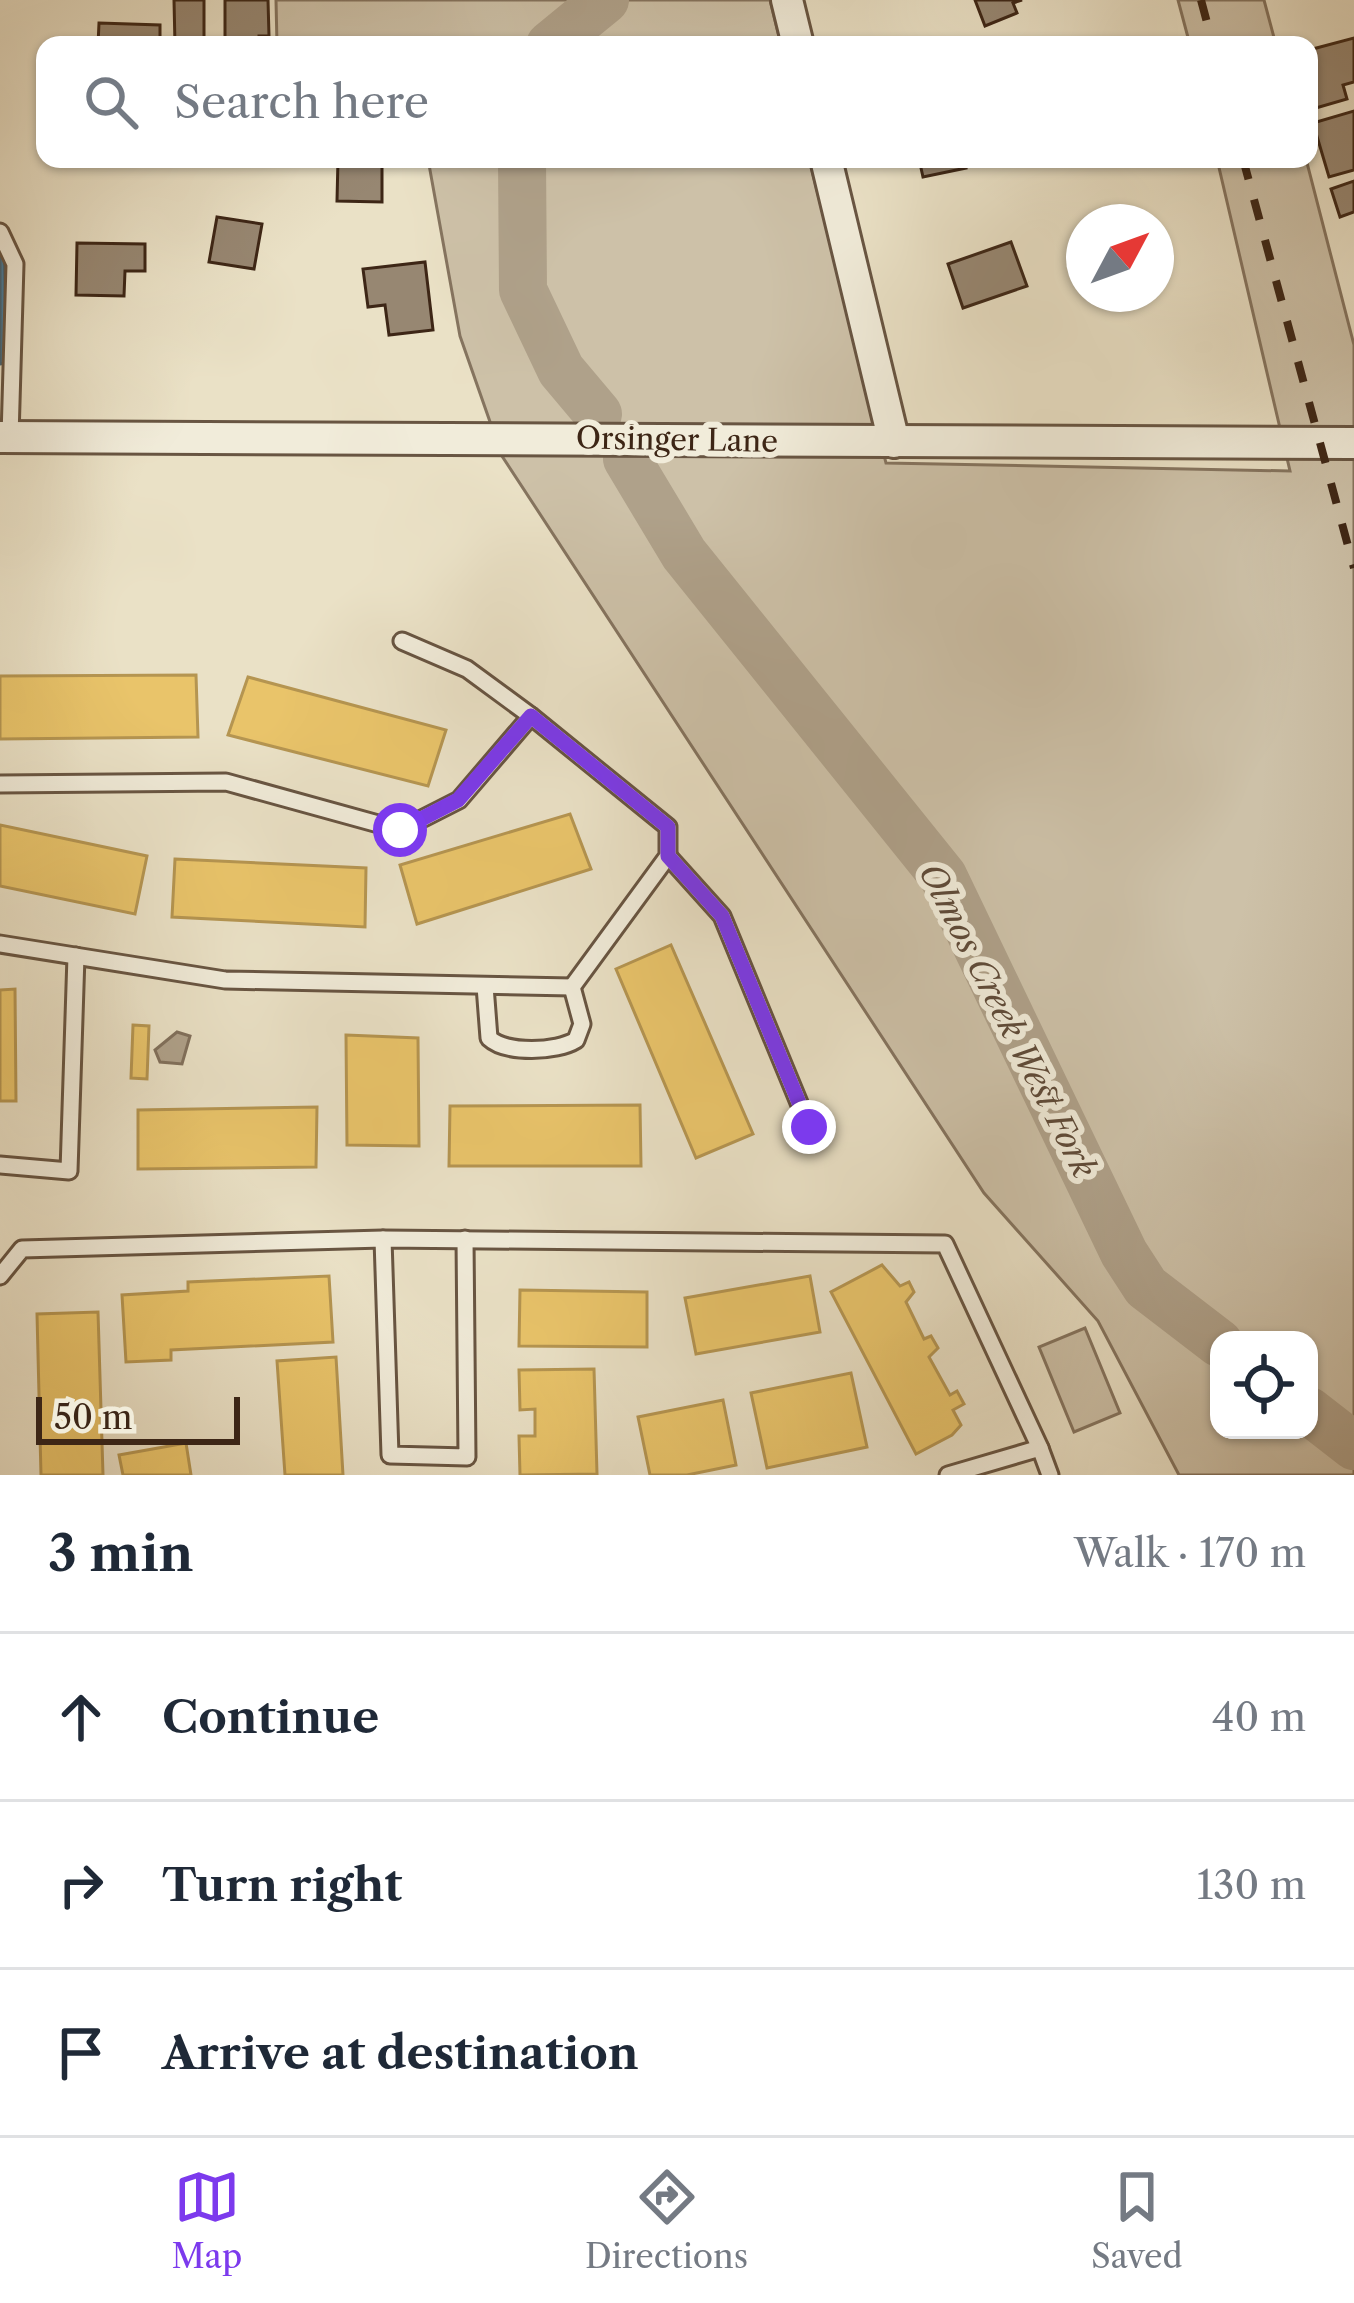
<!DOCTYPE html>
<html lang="en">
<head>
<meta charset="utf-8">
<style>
  :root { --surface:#fff; --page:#f6f6f7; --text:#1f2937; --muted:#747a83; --line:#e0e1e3; --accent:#7c3aed }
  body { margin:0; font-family:"Libre Caslon Text",serif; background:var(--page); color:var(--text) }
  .controls { position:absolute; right:36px; bottom:36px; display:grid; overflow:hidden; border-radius:24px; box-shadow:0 3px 9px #0004 }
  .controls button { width:108px; height:108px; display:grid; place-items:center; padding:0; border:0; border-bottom:3px solid var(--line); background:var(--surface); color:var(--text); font:60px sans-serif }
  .compass { position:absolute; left:1066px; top:204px; width:108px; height:108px; border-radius:50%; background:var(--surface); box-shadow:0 3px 9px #0004; rotate:49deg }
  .scale { position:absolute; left:36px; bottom:30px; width:204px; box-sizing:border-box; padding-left:12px; border:6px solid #3d2616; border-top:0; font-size:33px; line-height:42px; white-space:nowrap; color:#3d2616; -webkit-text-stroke:9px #f1ecda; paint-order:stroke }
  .stop { position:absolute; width:36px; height:36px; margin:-27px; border:9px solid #7c3aed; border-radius:50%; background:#fff }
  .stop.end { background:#7c3aed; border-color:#fff; box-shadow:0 3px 12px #0008 }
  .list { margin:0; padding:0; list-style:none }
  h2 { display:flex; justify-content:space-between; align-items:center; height:156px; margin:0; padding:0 48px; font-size:51px }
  h2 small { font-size:39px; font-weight:400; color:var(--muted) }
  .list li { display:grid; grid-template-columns:78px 1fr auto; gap:36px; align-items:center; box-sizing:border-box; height:168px; padding:0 48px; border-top:3px solid var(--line) }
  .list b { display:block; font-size:45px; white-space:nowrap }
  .list em { font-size:39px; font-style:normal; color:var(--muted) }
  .icon { flex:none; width:66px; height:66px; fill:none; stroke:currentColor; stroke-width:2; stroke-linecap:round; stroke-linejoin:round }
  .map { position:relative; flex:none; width:1354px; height:1475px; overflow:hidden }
  .search { position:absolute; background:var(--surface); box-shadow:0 3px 9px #0004; left:36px; right:36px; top:36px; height:132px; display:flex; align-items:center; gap:30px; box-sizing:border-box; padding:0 42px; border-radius:24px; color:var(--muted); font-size:45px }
  .sheet { height:660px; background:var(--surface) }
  nav { display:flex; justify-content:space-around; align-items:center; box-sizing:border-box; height:168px; border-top:3px solid var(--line); background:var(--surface); font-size:33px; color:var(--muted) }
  nav a { display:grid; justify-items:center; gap:6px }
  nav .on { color:var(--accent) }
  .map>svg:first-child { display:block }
</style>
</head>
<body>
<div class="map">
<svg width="1354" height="1475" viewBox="0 0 1354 1475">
  <rect width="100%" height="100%" fill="#eae1c6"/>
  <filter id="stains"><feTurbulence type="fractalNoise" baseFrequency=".00167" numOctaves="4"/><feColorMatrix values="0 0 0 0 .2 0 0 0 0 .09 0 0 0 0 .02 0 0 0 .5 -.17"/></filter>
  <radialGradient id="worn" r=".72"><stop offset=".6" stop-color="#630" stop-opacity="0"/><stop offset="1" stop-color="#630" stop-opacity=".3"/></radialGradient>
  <g fill="#cdc1a8" stroke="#85745f" stroke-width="3" fill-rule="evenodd">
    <polygon points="276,0 770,0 781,45 277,45"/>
    <polygon points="1178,0 1264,0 1276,45 1190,45"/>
    <path d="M428 159H809L886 463 1290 471 1217 159H1306L1354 345V1475H1179L1098 1321 984 1193 502 456 460 336ZM1219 1340H1309V1430H1219Z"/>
    <polygon points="1085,1328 1120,1413 1074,1432 1039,1347"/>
  </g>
  <polygon fill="#afa18a" stroke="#81705c" stroke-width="3" points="177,1032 190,1036 182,1064 160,1062 155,1050"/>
  <g fill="#e9c46a" stroke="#b59551" stroke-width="3">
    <polygon points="196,675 198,737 0,739 0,676"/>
    <polygon points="248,677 446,730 428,786 228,735"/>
    <polygon points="570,814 591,869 417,924 400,865"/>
    <polygon points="0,825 147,856 135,914 0,886"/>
    <polygon points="175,859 366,868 365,927 172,917"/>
    <polygon points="671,945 753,1134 696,1158 616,969"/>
    <polygon points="15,989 16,1101 0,1101 0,990"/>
    <polygon points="133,1025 149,1026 147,1079 131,1078"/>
    <polygon points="346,1035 418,1038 419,1146 347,1145"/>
    <polygon points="640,1105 641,1166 449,1166 450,1106"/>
    <polygon points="317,1107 316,1167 138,1169 138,1110"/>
    <polygon points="882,1265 900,1286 909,1282 914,1292 906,1302 924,1339 931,1336 938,1348 929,1357 950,1395 957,1391 964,1404 953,1410 961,1425 952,1435 916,1454 831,1292"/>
    <polygon points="329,1276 333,1342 171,1350 171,1360 126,1362 122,1295 188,1291 188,1282"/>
    <polygon points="810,1276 820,1332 696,1354 685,1298"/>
    <polygon points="520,1290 647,1292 647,1347 519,1346"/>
    <polygon points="98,1312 103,1475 41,1475 37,1314"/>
    <polygon points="336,1357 343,1475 285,1475 277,1361"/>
    <polygon points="594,1369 597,1474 520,1475 519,1436 535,1436 535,1409 520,1410 519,1370"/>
    <polygon points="851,1373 867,1447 767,1468 751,1393"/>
    <polygon points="723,1400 736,1465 687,1475 650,1475 638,1417"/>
    <polygon points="186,1443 191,1475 123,1475 119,1455"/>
  </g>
  <polygon fill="#457b9d" stroke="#436274" stroke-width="3" points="0,247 4,247 7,363 0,364"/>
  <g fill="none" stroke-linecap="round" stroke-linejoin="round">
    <g stroke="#afa18a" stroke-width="48">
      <polyline points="550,45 605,0"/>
      <polyline points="522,159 523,290 561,370 598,414"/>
      <polyline points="627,459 684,554 943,876 1124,1253 1146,1287 1219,1343"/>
      <polyline points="1309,1411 1354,1446"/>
    </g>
  </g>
  <g fill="#978772" stroke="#3d2616" stroke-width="3">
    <polygon points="174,0 204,0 204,45 175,45"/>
    <polygon points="225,0 268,0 269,36 259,36 259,45 225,45"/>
    <polygon points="975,0 1022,0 1013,3 1017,13 985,26"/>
    <polygon points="99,23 160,25 160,45 98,45"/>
    <polygon points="1354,38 1354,82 1343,85 1347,99 1309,110 1309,50"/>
    <polygon points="1354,111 1354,170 1329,177 1313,123"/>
    <polygon points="338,159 382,159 382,202 337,201"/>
    <polygon points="919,159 964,159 966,168 923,177"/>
    <polygon points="1354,181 1354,212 1340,217 1331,189"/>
    <polygon points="217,217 262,224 254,269 209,262"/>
    <polygon points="1011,242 1027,286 963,308 948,264"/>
    <polygon points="77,243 145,244 145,271 125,271 124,296 76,295"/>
    <polygon points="425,262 433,330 389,335 385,305 368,307 363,269"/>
  </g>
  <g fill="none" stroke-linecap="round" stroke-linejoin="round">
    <g stroke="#685542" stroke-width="21">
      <g id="lane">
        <polyline points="0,232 15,264 10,437"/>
        <polyline points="402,641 467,669 531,716"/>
        <polyline points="0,784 226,782 400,830 459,800 531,716 668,827 668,856 572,987"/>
        <polyline points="668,856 722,916 809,1127"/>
        <polyline points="0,944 225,980 572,987"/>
        <path d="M485 986 489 1038C506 1054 557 1052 576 1040L582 1024 572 987"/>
        <polyline points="0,1165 69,1171 76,956"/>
        <polyline points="383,1239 390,1455 467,1457 465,1239"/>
        <polyline points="0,1276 22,1249 383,1239 945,1244 1040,1448 948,1475"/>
        <polyline points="1040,1448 1050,1475"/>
      </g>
    </g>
    <g stroke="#685542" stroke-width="36">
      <g id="street">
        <polyline points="787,0 798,45"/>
        <polyline points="826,159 894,442"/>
        <polyline points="0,437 1354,443"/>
      </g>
    </g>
    <use href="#lane" stroke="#f1ecda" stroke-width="15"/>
    <use href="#street" stroke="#f1ecda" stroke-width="30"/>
    <g stroke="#3d2616" stroke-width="8" stroke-dasharray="21 21" stroke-linecap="butt">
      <polyline points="1201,0 1213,45"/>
      <polyline points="1243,159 1354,568"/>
    </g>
  </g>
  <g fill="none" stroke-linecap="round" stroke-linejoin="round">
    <polyline stroke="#7c3aed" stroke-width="15" points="400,830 458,800 531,716 668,827 668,856 722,916 809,1127"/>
  </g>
  <g text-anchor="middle" stroke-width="12" stroke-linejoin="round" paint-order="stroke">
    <g font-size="30" fill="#3d2616" stroke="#f1ecda">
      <text transform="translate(677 440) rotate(1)" y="10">Orsinger Lane</text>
    </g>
    <g font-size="33" font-style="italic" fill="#5f4b39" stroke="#f1ecda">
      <text transform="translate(1008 1020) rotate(63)" y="12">Olmos Creek West Fork</text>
    </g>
  </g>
  <rect width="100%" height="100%" filter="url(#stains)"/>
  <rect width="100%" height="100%" fill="url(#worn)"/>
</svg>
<div class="controls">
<button><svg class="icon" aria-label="locate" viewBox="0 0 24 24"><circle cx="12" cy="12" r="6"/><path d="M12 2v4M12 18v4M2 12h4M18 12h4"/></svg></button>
</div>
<svg class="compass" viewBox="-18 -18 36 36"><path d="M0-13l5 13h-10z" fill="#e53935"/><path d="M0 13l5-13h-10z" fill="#747a83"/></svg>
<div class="scale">50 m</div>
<div class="stop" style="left:400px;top:830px"></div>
<div class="stop end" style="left:809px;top:1127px"></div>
<div class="search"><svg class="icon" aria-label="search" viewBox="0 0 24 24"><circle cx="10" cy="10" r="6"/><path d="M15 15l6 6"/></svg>Search here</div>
</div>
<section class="sheet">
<h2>3 min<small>Walk · 170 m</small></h2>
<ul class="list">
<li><svg class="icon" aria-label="ahead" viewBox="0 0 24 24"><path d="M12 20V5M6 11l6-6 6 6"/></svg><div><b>Continue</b></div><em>40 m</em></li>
<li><svg class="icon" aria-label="right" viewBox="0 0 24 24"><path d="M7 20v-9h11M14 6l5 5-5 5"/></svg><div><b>Turn right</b></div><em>130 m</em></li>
<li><svg class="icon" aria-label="arrive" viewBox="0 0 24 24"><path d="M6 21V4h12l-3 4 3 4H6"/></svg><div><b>Arrive at destination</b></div></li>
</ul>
</section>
<nav>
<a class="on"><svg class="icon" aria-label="map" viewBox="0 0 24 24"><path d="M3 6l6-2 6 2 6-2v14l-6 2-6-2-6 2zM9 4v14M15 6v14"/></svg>Map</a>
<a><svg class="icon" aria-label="directions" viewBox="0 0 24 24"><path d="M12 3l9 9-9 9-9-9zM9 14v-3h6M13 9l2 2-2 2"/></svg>Directions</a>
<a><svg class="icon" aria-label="saved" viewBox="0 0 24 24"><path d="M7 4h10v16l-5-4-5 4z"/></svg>Saved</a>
</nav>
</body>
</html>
